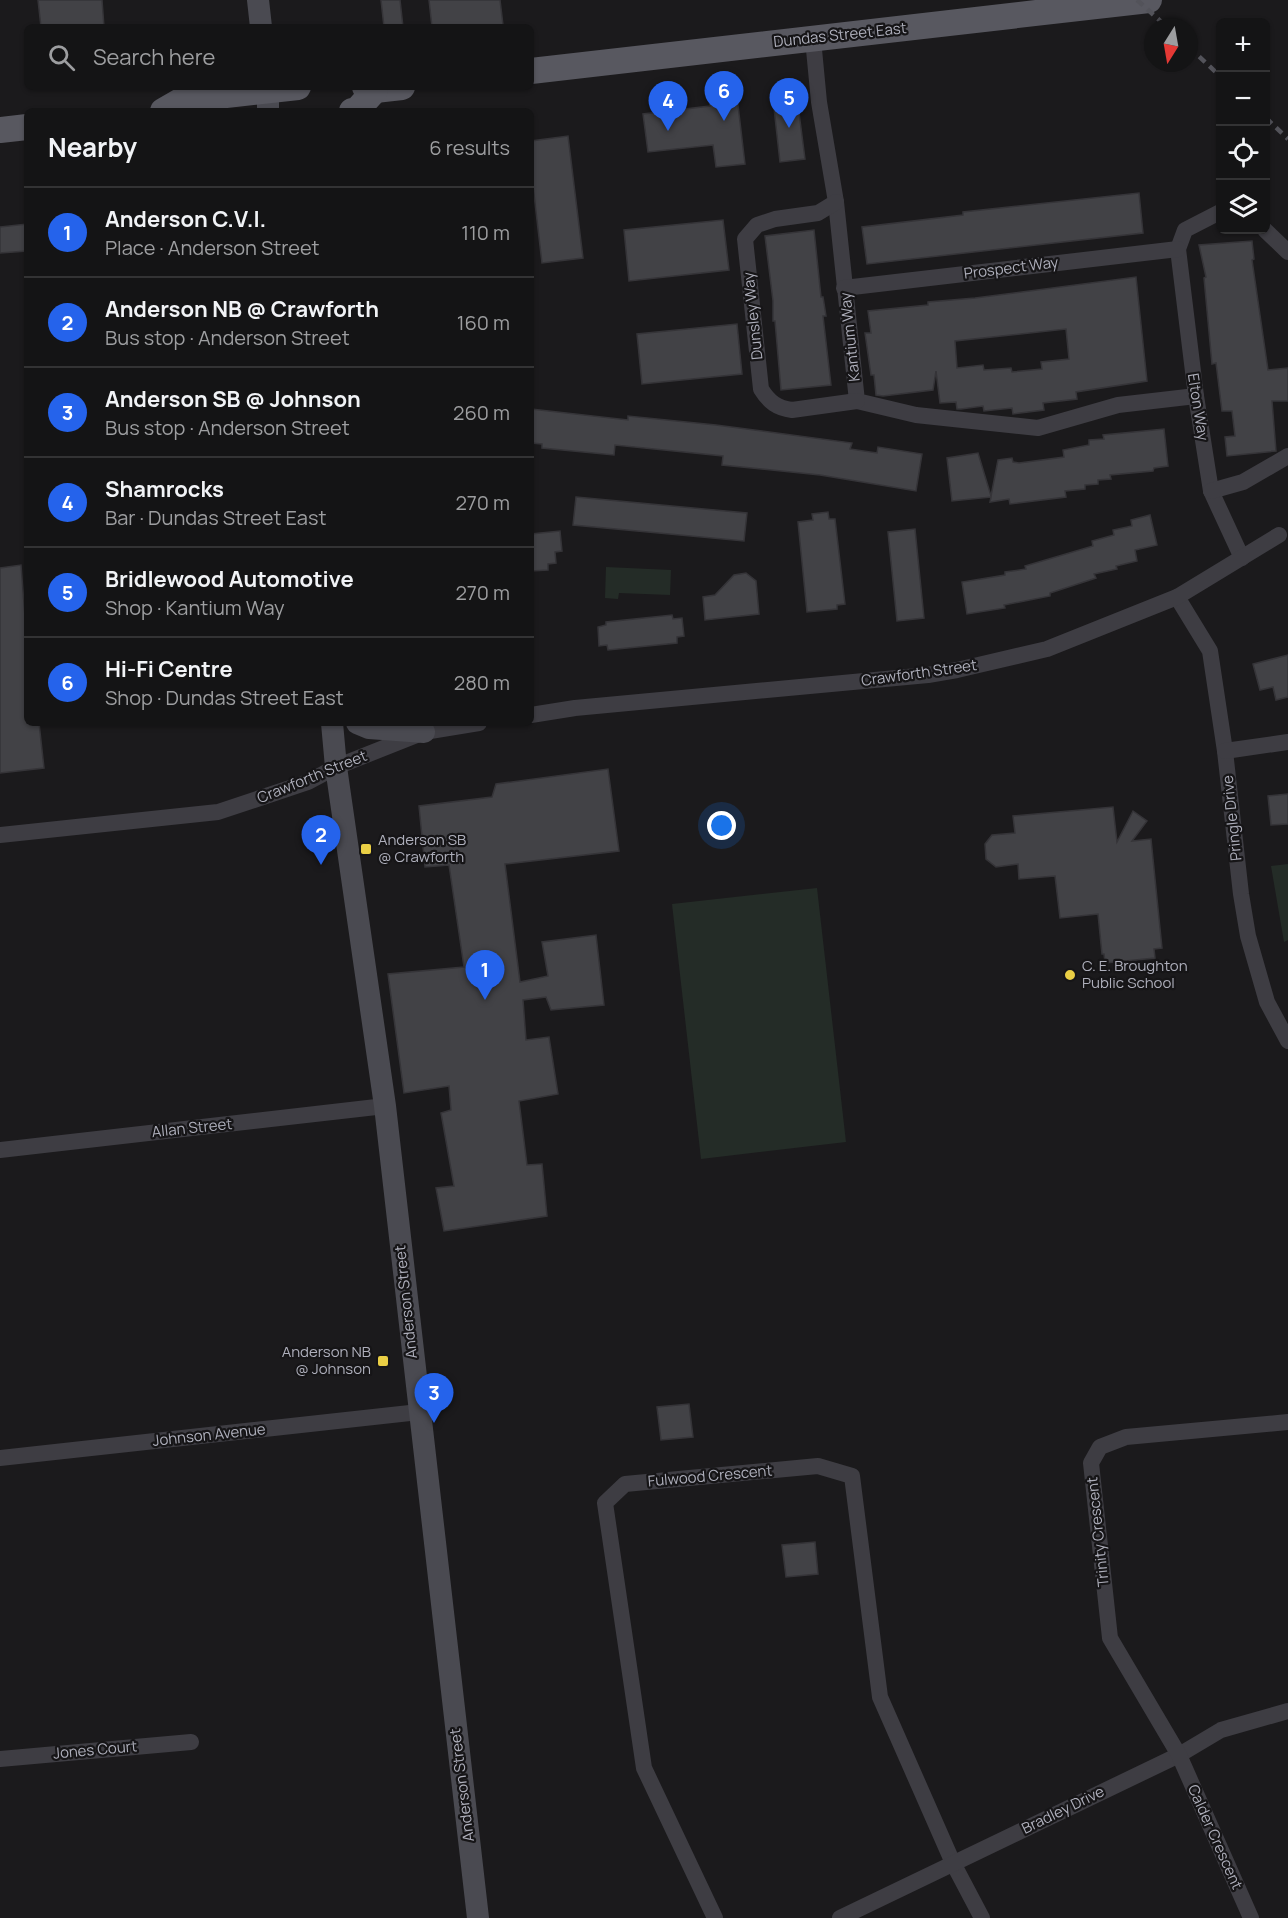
<!DOCTYPE html>
<html lang="en">
<head>
<meta charset="utf-8">
<style>
  :root { --surface:#141415; --page:#212122; --text:#f1f3f6; --muted:#9d9ea0; --line:#333334; --accent:#2563eb }
  body { margin:0; font-family:Manrope,sans-serif; background:var(--page); color:var(--text) }
  .controls { position:absolute; right:18px; top:18px; display:grid; overflow:hidden; border-radius:9px; box-shadow:0 2px 4px #0004 }
  .controls button { width:54px; height:54px; display:grid; place-items:center; padding:0; border:0; border-bottom:2px solid var(--line); background:var(--surface); color:var(--text); font:30px sans-serif }
  .compass { position:absolute; left:1144px; top:18px; width:54px; height:54px; border-radius:50%; background:var(--surface); box-shadow:0 2px 4px #0004; rotate:191deg }
  .you { position:absolute; left:722px; top:826px; width:21px; height:21px; margin:-15px; border:4px solid #fff; border-radius:50%; background:#1a73e8; box-shadow:0 0 0 9px #1a73e833 }
  .badge { display:grid; place-items:center; width:39px; height:39px; border-radius:50%; background:var(--accent); color:#fff; font-size:20px; font-weight:700 }
  .pin { position:absolute; translate:-50% -50px; filter:drop-shadow(0 2px 3px #0008) }
  .pin::after { content:''; position:absolute; top:32px; width:21px; height:18px; background:inherit; clip-path:polygon(0 0,100% 0,50% 100%) }
  .list { margin:0; padding:0; list-style:none }
  h2 { display:flex; justify-content:space-between; align-items:center; height:78px; margin:0; padding:0 24px; font-size:26px }
  h2 small { font-size:20px; font-weight:400; color:var(--muted) }
  .list li { display:grid; grid-template-columns:39px 1fr auto; gap:18px; align-items:center; box-sizing:border-box; height:90px; padding:0 24px; border-top:2px solid var(--line) }
  .list b { display:block; font-size:22px; white-space:nowrap }
  .list p { margin:0; font-size:20px; white-space:nowrap; color:var(--muted) }
  .list em { font-size:20px; font-style:normal; color:var(--muted) }
  .icon { flex:none; width:33px; height:33px; fill:none; stroke:currentColor; stroke-width:2; stroke-linecap:round; stroke-linejoin:round }
  .map { position:relative; flex:none; width:1288px; height:1918px; overflow:hidden }
  .search { position:absolute; background:var(--surface); box-shadow:0 2px 4px #0004; left:24px; top:24px; width:510px; height:66px; display:flex; align-items:center; gap:15px; box-sizing:border-box; padding:0 21px; border-radius:9px; color:var(--muted); font-size:22px }
  .panel { position:absolute; background:var(--surface); box-shadow:0 2px 4px #0004; left:24px; top:108px; width:510px; height:618px; border-radius:9px }
  .map>svg:first-child { display:block }
</style>
</head>
<body>
<div class="map">
<svg width="1288" height="1918" viewBox="0 0 1288 1918">
  <rect width="100%" height="100%" fill="#1b1a1c"/>
  <g fill="#242c27">
    <polygon points="606,567 671,570 670,595 619,593 618,599 605,598"/>
    <polygon points="1288,864 1288,940 1284,942 1271,866"/>
    <polygon points="817,888 846,1142 701,1159 672,904"/>
  </g>
  <g fill="#424246" stroke="#353438" stroke-width="1.5" fill-rule="evenodd">
    <polygon points="38,0 102,0 104,27 41,27"/>
    <polygon points="381,0 400,0 403,27 384,27"/>
    <polygon points="429,0 500,0 503,25 483,27 432,27"/>
    <polygon points="737,97 745,164 716,167 713,145 648,152 643,114 710,106 709,100"/>
    <polygon points="798,105 805,159 780,162 774,108"/>
    <polygon points="568,136 583,258 542,263 531,169 531,141"/>
    <polygon points="1139,193 1143,233 867,264 862,227 963,215 963,212"/>
    <polygon points="723,220 729,270 629,281 624,230"/>
    <polygon points="27,224 27,251 0,253 0,227"/>
    <polygon points="814,230 821,297 823,297 826,316 823,316 831,385 781,390 775,321 773,321 773,301 765,236"/>
    <polygon points="1252,241 1254,259 1252,260 1268,370 1288,368 1288,401 1272,401 1276,451 1227,456 1225,437 1235,436 1232,411 1222,411 1216,363 1212,364 1204,278 1206,277 1199,245"/>
    <path d="M1136 277 1147 381 1076 392 1077 399 1043 403 1044 410 1013 414 1012 408 984 411 983 406 961 409H957L956 402 940 403 936 371 933 390 883 396 876 395 874 375H871L865 333H871L868 311 928 305V302L975 298ZM1066 329 1069 359 1041 362 1042 369 1012 372 1011 368 984 370 983 365 957 368 955 341Z"/>
    <polygon points="737,324 742,374 642,384 637,334"/>
    <polygon points="531,409 628,420 628,416 716,425 852,443 850,449 877,453 878,447 922,454 916,491 820,475 722,465 723,456 615,445 614,455 542,448 542,444 531,443"/>
    <polygon points="1164,429 1168,466 1154,468 1153,471 1110,475 1111,479 1098,480 1098,484 1085,485 1085,489 1065,491 1066,497 1010,504 1009,499 990,502 991,497 952,501 947,458 978,453 991,496 998,460 1012,458 1013,462 1019,463 1064,457 1063,450 1089,445 1089,440 1104,439 1103,435"/>
    <polygon points="576,497 747,513 744,541 573,525"/>
    <polygon points="828,512 829,519 835,519 845,604 837,605 837,609 807,612 798,522 813,520 812,514"/>
    <polygon points="1150,515 1157,545 1135,550 1137,561 1116,566 1117,569 1094,574 1096,578 1050,593 1050,596 1004,605 1005,608 967,614 962,582 1005,575 1005,572 1026,569 1025,566 1093,546 1092,541 1114,535 1113,530 1132,526 1131,520"/>
    <polygon points="915,529 924,618 897,621 888,532"/>
    <polygon points="560,531 562,551 555,552 556,563 548,564 548,570 531,571 531,534"/>
    <polygon points="21,565 27,642 27,723 39,723 44,768 0,773 0,568"/>
    <polygon points="746,573 756,581 759,614 705,620 703,597 715,595 734,575"/>
    <polygon points="672,615 673,619 682,618 684,636 677,637 677,643 608,650 607,645 599,646 598,627 606,625 606,622"/>
    <polygon points="1288,655 1288,697 1276,700 1273,687 1260,690 1253,664"/>
    <polygon points="608,769 619,851 505,864 520,982 548,976 542,942 596,935 604,1005 551,1010 546,997 523,1000 526,1040 549,1037 558,1094 519,1101 527,1165 542,1164 547,1216 444,1231 436,1188 454,1186 441,1113 451,1110 449,1086 404,1093 388,974 464,967 449,865 425,867 419,806 492,797 496,784"/>
    <polygon points="1288,794 1288,824 1271,825 1268,796"/>
    <polygon points="1113,807 1117,842 1133,811 1147,821 1132,841 1151,839 1162,948 1154,949 1155,958 1105,963 1104,954 1102,954 1098,914 1060,918 1055,876 1019,879 1018,864 996,867 986,859 985,844 992,835 1015,833 1013,816"/>
    <polygon points="689,1404 693,1437 661,1440 657,1407"/>
    <polygon points="815,1542 818,1574 786,1577 782,1545"/>
  </g>
  <g fill="none" stroke-linecap="round" stroke-linejoin="round">
    <g stroke="#3e3d43" stroke-width="16">
      <polyline points="813,39 819,102 836,202 857,401 916,415 1038,428 1118,405 1196,396"/>
      <path d="M836 202 818 213 775 219 757 225 745 239 761 389C769 402 777 408 792 410L857 401"/>
      <polyline points="1220,212 1185,230 1178,249 1196,396 1211,491 1242,558"/>
      <polyline points="1265,230 1288,252"/>
      <polyline points="844,288 1178,249"/>
      <polyline points="1211,491 1243,482 1288,456"/>
      <polyline points="1177,597 1210,651 1225,751 1241,894 1248,936 1267,1002 1288,1041"/>
      <polyline points="531,715 575,708 928,675 957,670 1047,649 1177,597 1279,535"/>
      <polyline points="1225,751 1288,742"/>
      <polyline points="0,835 218,812 308,782 336,767 424,732 479,723"/>
      <polyline points="0,1150 385,1106"/>
      <polyline points="0,1458 419,1412"/>
      <polyline points="0,1759 191,1742"/>
      <polyline points="715,1918 644,1768 605,1503 625,1484 818,1466 852,1476 880,1697 953,1863 982,1918"/>
      <polyline points="840,1918 1179,1755 1221,1730 1288,1711"/>
      <polyline points="1251,1918 1179,1755 1110,1638 1091,1463 1100,1447 1126,1437 1288,1422"/>
    </g>
    <g stroke="#4a4a51" stroke-width="22">
      <polyline points="258,0 261,27"/>
      <polyline points="268,87 268,111"/>
      <polyline points="332,723 336,767 385,1106 478,1918"/>
      <polyline points="357,723 369,728 424,732"/>
    </g>
    <g stroke="#585860" stroke-width="26">
      <polyline points="531,71 1149,0"/>
      <polyline points="365,87 375,90 402,87"/>
      <polyline points="163,111 182,100 298,87"/>
      <polyline points="352,111 357,110 375,90"/>
      <polyline points="0,130 27,127"/>
    </g>
    <g stroke="#53535a" stroke-width="4.5" stroke-dasharray="8 6" stroke-linecap="butt">
      <polyline points="1137,0 1167,27"/>
      <polyline points="1189,47 1220,76"/>
      <polyline points="1266,118 1288,139"/>
    </g>
  </g>
  <g fill="#eacf45" stroke="#161517" stroke-width="2">
    <rect x="360" y="843" width="12" height="12" rx="3"/>
    <circle cx="1070" cy="975" r="6"/>
    <rect x="377" y="1355" width="12" height="12" rx="3"/>
  </g>
  <g text-anchor="middle" stroke-width="4.5" stroke-linejoin="round" paint-order="stroke">
    <g font-size="15" fill="#aeafbb" stroke="#161517">
      <text transform="translate(840 35) rotate(-6)" y="5">Dundas Street East</text>
      <text transform="translate(1011 268) rotate(-7)" y="5">Prospect Way</text>
      <text transform="translate(753 316) rotate(-96)" y="5">Dunsley Way</text>
      <text transform="translate(850 337) rotate(-96)" y="5">Kantium Way</text>
      <text transform="translate(1198 407) rotate(81)" y="5">Elton Way</text>
      <text transform="translate(919 673) rotate(-8)" y="5">Crawforth Street</text>
      <text transform="translate(312 777) rotate(-22)" y="5">Crawforth Street</text>
      <text transform="translate(1232 818) rotate(-96)" y="5">Pringle Drive</text>
      <text transform="translate(192 1128) rotate(-6)" y="5">Allan Street</text>
      <text transform="translate(406 1302) rotate(-96)" y="5">Anderson Street</text>
      <text transform="translate(209 1435) rotate(-6)" y="5">Johnson Avenue</text>
      <text transform="translate(710 1476) rotate(-5)" y="5">Fulwood Crescent</text>
      <text transform="translate(1098 1532) rotate(-96)" y="5">Trinity Crescent</text>
      <text transform="translate(95 1750) rotate(-5)" y="5">Jones Court</text>
      <text transform="translate(462 1785) rotate(-97)" y="5">Anderson Street</text>
      <text transform="translate(1063 1810) rotate(-26)" y="5">Bradley Drive</text>
      <text transform="translate(1215 1837) rotate(66)" y="5">Calder Crescent</text>
    </g>
    <g font-size="15" fill="#aeafbb" stroke="#161517" text-anchor="start">
      <text x="378" y="845">Anderson SB<tspan x="378" dy="17">@ Crawforth</tspan></text>
      <text x="1082" y="971">C. E. Broughton<tspan x="1082" dy="17">Public School</tspan></text>
      <text x="371" y="1357" text-anchor="end">Anderson NB<tspan x="371" dy="17">@ Johnson</tspan></text>
    </g>
  </g>
</svg>
<div class="controls">
<button>+</button>
<button>−</button>
<button><svg class="icon" aria-label="locate" viewBox="0 0 24 24"><circle cx="12" cy="12" r="6"/><path d="M12 2v4M12 18v4M2 12h4M18 12h4"/></svg></button>
<button><svg class="icon" aria-label="layers" viewBox="0 0 24 24"><path d="M12 4l9 5-9 5-9-5zM3 14l9 5 9-5"/></svg></button>
</div>
<svg class="compass" viewBox="-18 -18 36 36"><path d="M0-13l5 13h-10z" fill="#e53935"/><path d="M0 13l5-13h-10z" fill="#9d9ea0"/></svg>
<div class="you"></div>
<div class="pin badge" style="left:485px;top:1000px">1</div>
<div class="pin badge" style="left:321px;top:865px">2</div>
<div class="pin badge" style="left:434px;top:1423px">3</div>
<div class="pin badge" style="left:668px;top:131px">4</div>
<div class="pin badge" style="left:789px;top:128px">5</div>
<div class="pin badge" style="left:724px;top:121px">6</div>
<div class="search"><svg class="icon" aria-label="search" viewBox="0 0 24 24"><circle cx="10" cy="10" r="6"/><path d="M15 15l6 6"/></svg>Search here</div>
<section class="panel">
<h2>Nearby<small>6 results</small></h2>
<ul class="list">
<li><span class="badge">1</span><div><b>Anderson C.V.I.</b><p>Place · Anderson Street</p></div><em>110 m</em></li>
<li><span class="badge">2</span><div><b>Anderson NB @ Crawforth</b><p>Bus stop · Anderson Street</p></div><em>160 m</em></li>
<li><span class="badge">3</span><div><b>Anderson SB @ Johnson</b><p>Bus stop · Anderson Street</p></div><em>260 m</em></li>
<li><span class="badge">4</span><div><b>Shamrocks</b><p>Bar · Dundas Street East</p></div><em>270 m</em></li>
<li><span class="badge">5</span><div><b>Bridlewood Automotive</b><p>Shop · Kantium Way</p></div><em>270 m</em></li>
<li><span class="badge">6</span><div><b>Hi-Fi Centre</b><p>Shop · Dundas Street East</p></div><em>280 m</em></li>
</ul>
</section>
</div>
</body>
</html>
